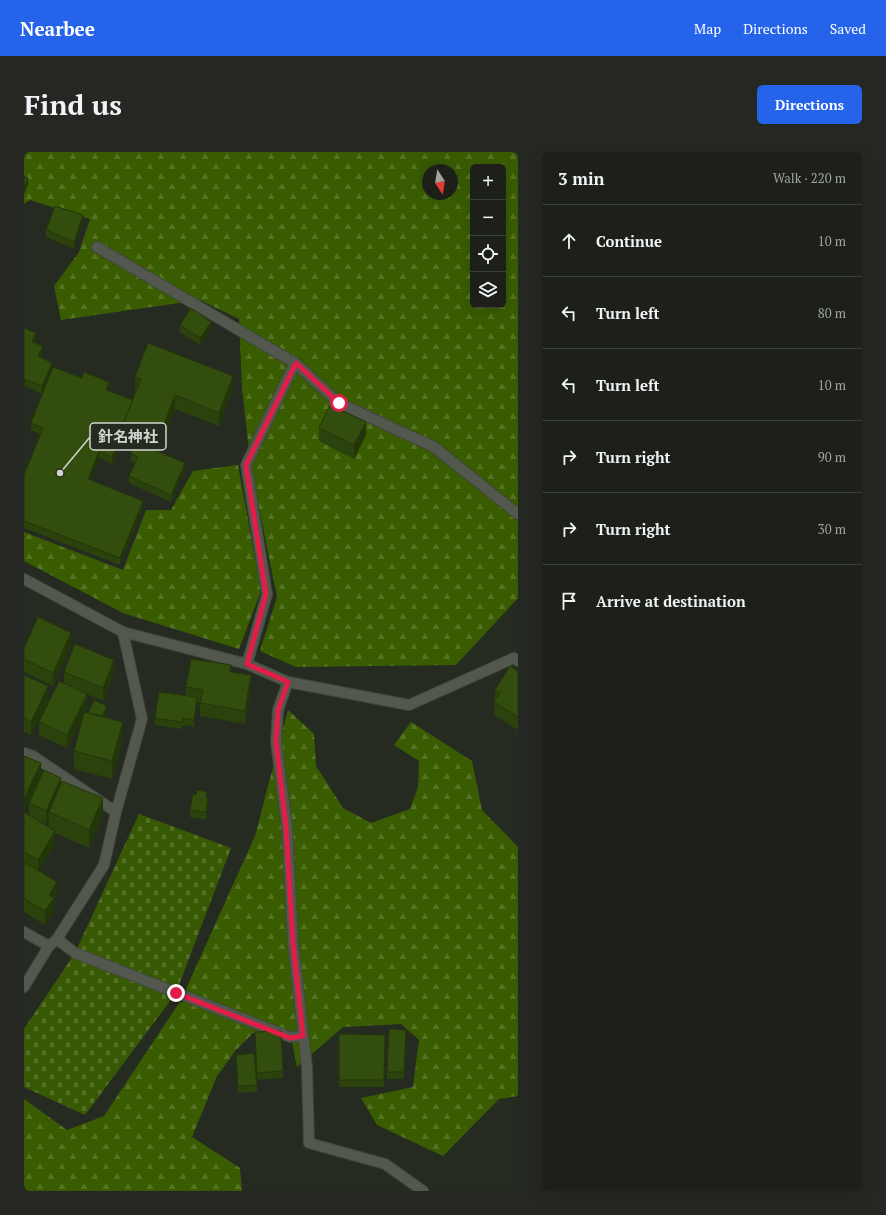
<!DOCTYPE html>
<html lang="en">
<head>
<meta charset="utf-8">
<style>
  :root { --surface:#1c2019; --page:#252822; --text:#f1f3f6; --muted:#a0a3a2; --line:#3a3e38; --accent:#2563eb }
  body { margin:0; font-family:"PT Serif","Noto Sans JP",serif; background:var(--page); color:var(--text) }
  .controls { position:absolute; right:12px; top:12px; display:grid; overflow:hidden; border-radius:6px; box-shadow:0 4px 16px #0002 }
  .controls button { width:36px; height:36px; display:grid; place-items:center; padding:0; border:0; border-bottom:1px solid var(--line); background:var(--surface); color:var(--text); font:20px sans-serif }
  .compass { position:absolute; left:398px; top:12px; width:36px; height:36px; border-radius:50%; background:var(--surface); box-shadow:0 4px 16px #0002; rotate:168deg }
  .stop { position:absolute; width:12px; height:12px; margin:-9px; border:3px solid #e11d48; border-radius:50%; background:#fff }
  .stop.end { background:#e11d48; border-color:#fff; box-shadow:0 1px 4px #0008 }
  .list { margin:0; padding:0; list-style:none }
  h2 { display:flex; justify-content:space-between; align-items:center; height:52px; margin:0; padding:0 16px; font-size:17px }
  h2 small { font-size:13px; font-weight:400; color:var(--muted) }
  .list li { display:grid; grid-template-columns:26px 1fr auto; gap:12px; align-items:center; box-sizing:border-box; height:72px; padding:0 16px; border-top:1px solid var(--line) }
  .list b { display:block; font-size:15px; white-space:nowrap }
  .list em { font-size:13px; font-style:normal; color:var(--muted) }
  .icon { flex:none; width:22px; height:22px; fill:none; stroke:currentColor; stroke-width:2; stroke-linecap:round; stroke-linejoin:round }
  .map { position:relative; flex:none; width:494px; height:1039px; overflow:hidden; border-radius:6px }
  header { display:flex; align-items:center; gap:24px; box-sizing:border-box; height:56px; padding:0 20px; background:var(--accent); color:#fff }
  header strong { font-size:19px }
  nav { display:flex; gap:22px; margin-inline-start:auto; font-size:14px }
  .intro { display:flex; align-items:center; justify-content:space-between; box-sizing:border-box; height:96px; padding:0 24px }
  h1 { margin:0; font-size:28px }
  .button { padding:10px 18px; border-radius:6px; background:var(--accent); color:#fff; font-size:14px; font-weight:700 }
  main { display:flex; gap:24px; padding:0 24px }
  aside { flex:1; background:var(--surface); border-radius:6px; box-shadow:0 4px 16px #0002 }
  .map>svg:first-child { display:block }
</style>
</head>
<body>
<header>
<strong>Nearbee</strong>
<nav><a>Map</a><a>Directions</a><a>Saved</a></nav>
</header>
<div class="intro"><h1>Find us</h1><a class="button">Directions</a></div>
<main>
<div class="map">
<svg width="494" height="1039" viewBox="0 0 494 1039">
  <defs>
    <pattern id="forest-firs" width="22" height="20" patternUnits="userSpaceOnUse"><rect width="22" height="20" fill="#395c00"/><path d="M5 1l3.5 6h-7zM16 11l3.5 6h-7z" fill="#557324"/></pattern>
    <pattern id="cemetery-stones" width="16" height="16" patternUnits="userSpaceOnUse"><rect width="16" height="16" fill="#385904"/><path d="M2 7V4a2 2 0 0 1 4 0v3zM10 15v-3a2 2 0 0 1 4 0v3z" fill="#547028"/></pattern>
  </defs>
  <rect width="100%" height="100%" fill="#262b21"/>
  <g fill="url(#forest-firs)" fill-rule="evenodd">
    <path d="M0 0H494V446L432 513 272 515 236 499 253 445 227 316 218 237 215 167 176 148 37 168 30 134 55 100 66 67 6 48 0 52ZM449 15H479V153H449ZM404 18H428V42H404Z"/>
    <polygon points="214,313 237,439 215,497 99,461 0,409 0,380 99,418 122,358 147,358 169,319"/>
    <polygon points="264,558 290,582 292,614 319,656 347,671 386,657 394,635 395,609 370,593 387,570 448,609 458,658 494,695 494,944 475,947 419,1004 353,973 337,946 389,935 395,888 377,872 319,875 273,915 266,879 229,881 212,898 193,924 168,985 216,1016 218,1039 0,1039 0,947 43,978 80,964 157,848 231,684"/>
  </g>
  <polygon fill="url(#cemetery-stones)" points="115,662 207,696 152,841 61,963 0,935 0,877 51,801"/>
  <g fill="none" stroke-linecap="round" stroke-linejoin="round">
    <g stroke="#42463d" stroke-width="12">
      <g id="minor">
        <polyline points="73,95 271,211 222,313 243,442 223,512"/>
        <polyline points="271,211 315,251 410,295 494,362"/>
        <polyline points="0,427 99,480 223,512 264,530 385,553 490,506 494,509"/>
        <polyline points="264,530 254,558 252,590 263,674 269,791 283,916 285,991 361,1012 399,1039"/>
        <polyline points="0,601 9,604 92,660"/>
        <polyline points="0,780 25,794"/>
        <polyline points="33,787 51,801 266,885 279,884"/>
        <polyline points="0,835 25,794 33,787 80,713 92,660 118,567 99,480"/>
      </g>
    </g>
    <use href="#minor" stroke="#52584d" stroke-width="10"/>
  </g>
  <g fill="#2b420c" fill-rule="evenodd">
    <polygon points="59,70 50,97 22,85 22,78"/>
    <polygon points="156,173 187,177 176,193 156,180"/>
    <polygon points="0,176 12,188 11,191 19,201 17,206 28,217 85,237 84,239 109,248 113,238 111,238 111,225 209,237 195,274 151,257 135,299 161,318 147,350 105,331 105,324 111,311 107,310 107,302 111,292 98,287 98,285 88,312 75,306 66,328 119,356 96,413 0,376 0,323 16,282 7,278 7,271 25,225 18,242 1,234"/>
    <polygon points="295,276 342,283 330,307 295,289"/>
    <polygon points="47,494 29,534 0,520 0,507"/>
    <polygon points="494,519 494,578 470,563 471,538"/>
    <polygon points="40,520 90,521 79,549 63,542 63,555 60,560 64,561 83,561 81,565 99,587 88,627 50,617 50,599 60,561 43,596 15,583 15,570 40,531"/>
    <polygon points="207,520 227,536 221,572 176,564 176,551 173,550 170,575 159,573 158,577 131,573 131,566 162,543 162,535"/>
    <polygon points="0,523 24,548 7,583 0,580"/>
    <path d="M37 631 79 664 65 696 31 681V692L15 719 33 743 30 747V759L21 773 0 760V660L5 663V651ZM25 666V675L13 668 22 672Z"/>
    <polygon points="183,646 184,653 182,668 166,665 166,658"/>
    <polygon points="231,880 259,919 259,926 233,928"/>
    <polygon points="315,882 361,883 360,935 315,935"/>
    <polygon points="382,885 380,927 363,927 363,920"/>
    <polygon points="212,903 233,933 233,940 214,941"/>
  </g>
  <g fill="#23360a">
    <polygon points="4,26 4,33 0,43 0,36"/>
    <polygon points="59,63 59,70 50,97 50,90"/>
    <polygon points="187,170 187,177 176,193 176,186"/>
    <polygon points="12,181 12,188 8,197 8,190"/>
    <polygon points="19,194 19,201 14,212 14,204"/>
    <polygon points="28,211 28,218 18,242 18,234"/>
    <polygon points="209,224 209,237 195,274 195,261"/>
    <polygon points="1,227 1,234 0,236 0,229"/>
    <polygon points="85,230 85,237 82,245 82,238"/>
    <polygon points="151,243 151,257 134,301 134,288"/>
    <polygon points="342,270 342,283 330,307 330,293"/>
    <polygon points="98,278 98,285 88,312 88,305"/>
    <polygon points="75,299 75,306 64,334 64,327"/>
    <polygon points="161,311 161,318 147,350 147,343"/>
    <polygon points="119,349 119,356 96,413 96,406"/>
    <polygon points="47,481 47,494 29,534 29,521"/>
    <polygon points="90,508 90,521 79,549 79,536"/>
    <polygon points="227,523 227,536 221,572 221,559"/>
    <polygon points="24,534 24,548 7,583 7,570"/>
    <polygon points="63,542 63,555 43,596 43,583"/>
    <polygon points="173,545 173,552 170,575 170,568"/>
    <polygon points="83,554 83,561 76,576 76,569"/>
    <polygon points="99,570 99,587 88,627 88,609"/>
    <polygon points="17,611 17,625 0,660 0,647"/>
    <polygon points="37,626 37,639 25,660 25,666 22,672 22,659"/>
    <polygon points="79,646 79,664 65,696 65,678"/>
    <polygon points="184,646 184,653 182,668 182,660"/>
    <polygon points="31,679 31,692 14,722 14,708"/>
    <polygon points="33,730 33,743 30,747 30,759 21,773 21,759 25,743"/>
  </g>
  <g fill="#324d0e" stroke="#23360a">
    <polygon points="0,24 4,26 0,36"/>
    <polygon points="31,54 59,63 50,90 22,78"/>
    <polygon points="167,156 187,170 176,186 156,173"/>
    <polygon points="0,176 12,181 8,190 19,194 14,204 28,211 18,234 1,227 0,229"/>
    <polygon points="124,191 209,224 195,261 151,243 134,288 98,274 117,227 111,225"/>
    <polygon points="29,215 58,226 60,220 85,230 82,238 109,248 98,274 98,278 88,305 75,299 64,327 119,349 96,406 0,369 0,323 19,276 7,271"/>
    <polygon points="306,253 342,270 330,293 295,276"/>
    <polygon points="112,290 161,311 147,343 105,324 114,305 107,302"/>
    <polygon points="14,465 47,481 29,521 0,507 0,496"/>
    <polygon points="51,492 90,508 79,536 40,520"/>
    <polygon points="167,507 207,513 206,520 227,523 221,559 176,551 179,538 162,535"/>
    <polygon points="486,514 494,519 494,565 470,550 476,541 471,538"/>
    <polygon points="0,523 24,534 7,570 0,566"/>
    <polygon points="35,529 63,542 43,583 15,570"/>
    <polygon points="135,540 173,545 170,568 159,566 158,570 131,566"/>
    <polygon points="70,548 83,554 78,564 64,561"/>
    <polygon points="60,560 99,570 88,609 50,599"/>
    <polygon points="0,604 17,611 0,647"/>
    <polygon points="20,618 37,626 22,659 5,651"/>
    <polygon points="38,629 79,646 65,678 25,660"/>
    <polygon points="173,638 183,640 182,646 184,646 182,660 166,658 169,642 172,643"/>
    <polygon points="0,660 31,679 14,708 0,700"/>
    <polygon points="0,710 33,730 25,743 30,746 21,759 0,747"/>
    <polygon points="365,877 382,878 380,920 363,920"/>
    <polygon points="257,879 259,919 233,921 231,880"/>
    <polygon points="315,882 361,883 360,928 315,928"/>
    <polygon points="230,901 233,933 214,934 212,903"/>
  </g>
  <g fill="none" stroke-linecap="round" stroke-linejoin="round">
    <polyline stroke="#e11d48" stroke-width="5" points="152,841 266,886 279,884 269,791 262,674 252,590 254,558 264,530 223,512 242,442 222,313 272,211 315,251"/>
  </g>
  <path fill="none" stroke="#d2d6cf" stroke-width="1.5" d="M36 321L66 285"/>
  <circle fill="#d2d6cf" stroke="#262b21" stroke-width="1.5" cx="36" cy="321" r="4"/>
  <rect fill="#262b21" stroke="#d2d6cf" stroke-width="1.5" x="66" y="271" width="76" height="27" rx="4"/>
  <g font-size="15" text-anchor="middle" font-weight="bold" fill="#d2d6cf">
    <text x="104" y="290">針名神社</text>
  </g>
</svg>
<div class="controls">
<button>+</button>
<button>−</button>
<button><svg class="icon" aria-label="locate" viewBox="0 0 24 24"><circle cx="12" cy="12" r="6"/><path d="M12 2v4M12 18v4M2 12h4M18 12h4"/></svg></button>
<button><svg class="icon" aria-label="layers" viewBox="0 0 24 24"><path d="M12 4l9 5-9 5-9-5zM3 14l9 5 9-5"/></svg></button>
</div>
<svg class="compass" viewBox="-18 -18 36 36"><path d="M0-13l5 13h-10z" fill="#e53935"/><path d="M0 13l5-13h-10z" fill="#a0a3a2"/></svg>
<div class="stop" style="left:315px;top:251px"></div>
<div class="stop end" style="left:152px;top:841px"></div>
</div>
<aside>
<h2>3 min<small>Walk · 220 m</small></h2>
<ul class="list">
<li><svg class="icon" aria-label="ahead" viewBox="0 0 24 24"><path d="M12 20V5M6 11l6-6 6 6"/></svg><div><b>Continue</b></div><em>10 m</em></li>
<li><svg class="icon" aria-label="left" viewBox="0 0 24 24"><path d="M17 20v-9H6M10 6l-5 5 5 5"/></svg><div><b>Turn left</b></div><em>80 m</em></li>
<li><svg class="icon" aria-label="left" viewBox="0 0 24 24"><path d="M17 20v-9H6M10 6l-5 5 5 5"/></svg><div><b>Turn left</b></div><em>10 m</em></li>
<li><svg class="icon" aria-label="right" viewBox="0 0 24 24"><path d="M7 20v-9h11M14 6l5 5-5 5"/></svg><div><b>Turn right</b></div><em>90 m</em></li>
<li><svg class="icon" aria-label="right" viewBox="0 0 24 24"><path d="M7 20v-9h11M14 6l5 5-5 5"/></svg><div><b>Turn right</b></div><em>30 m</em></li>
<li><svg class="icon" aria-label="arrive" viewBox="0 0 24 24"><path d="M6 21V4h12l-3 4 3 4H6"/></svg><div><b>Arrive at destination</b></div></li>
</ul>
</aside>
</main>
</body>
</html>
